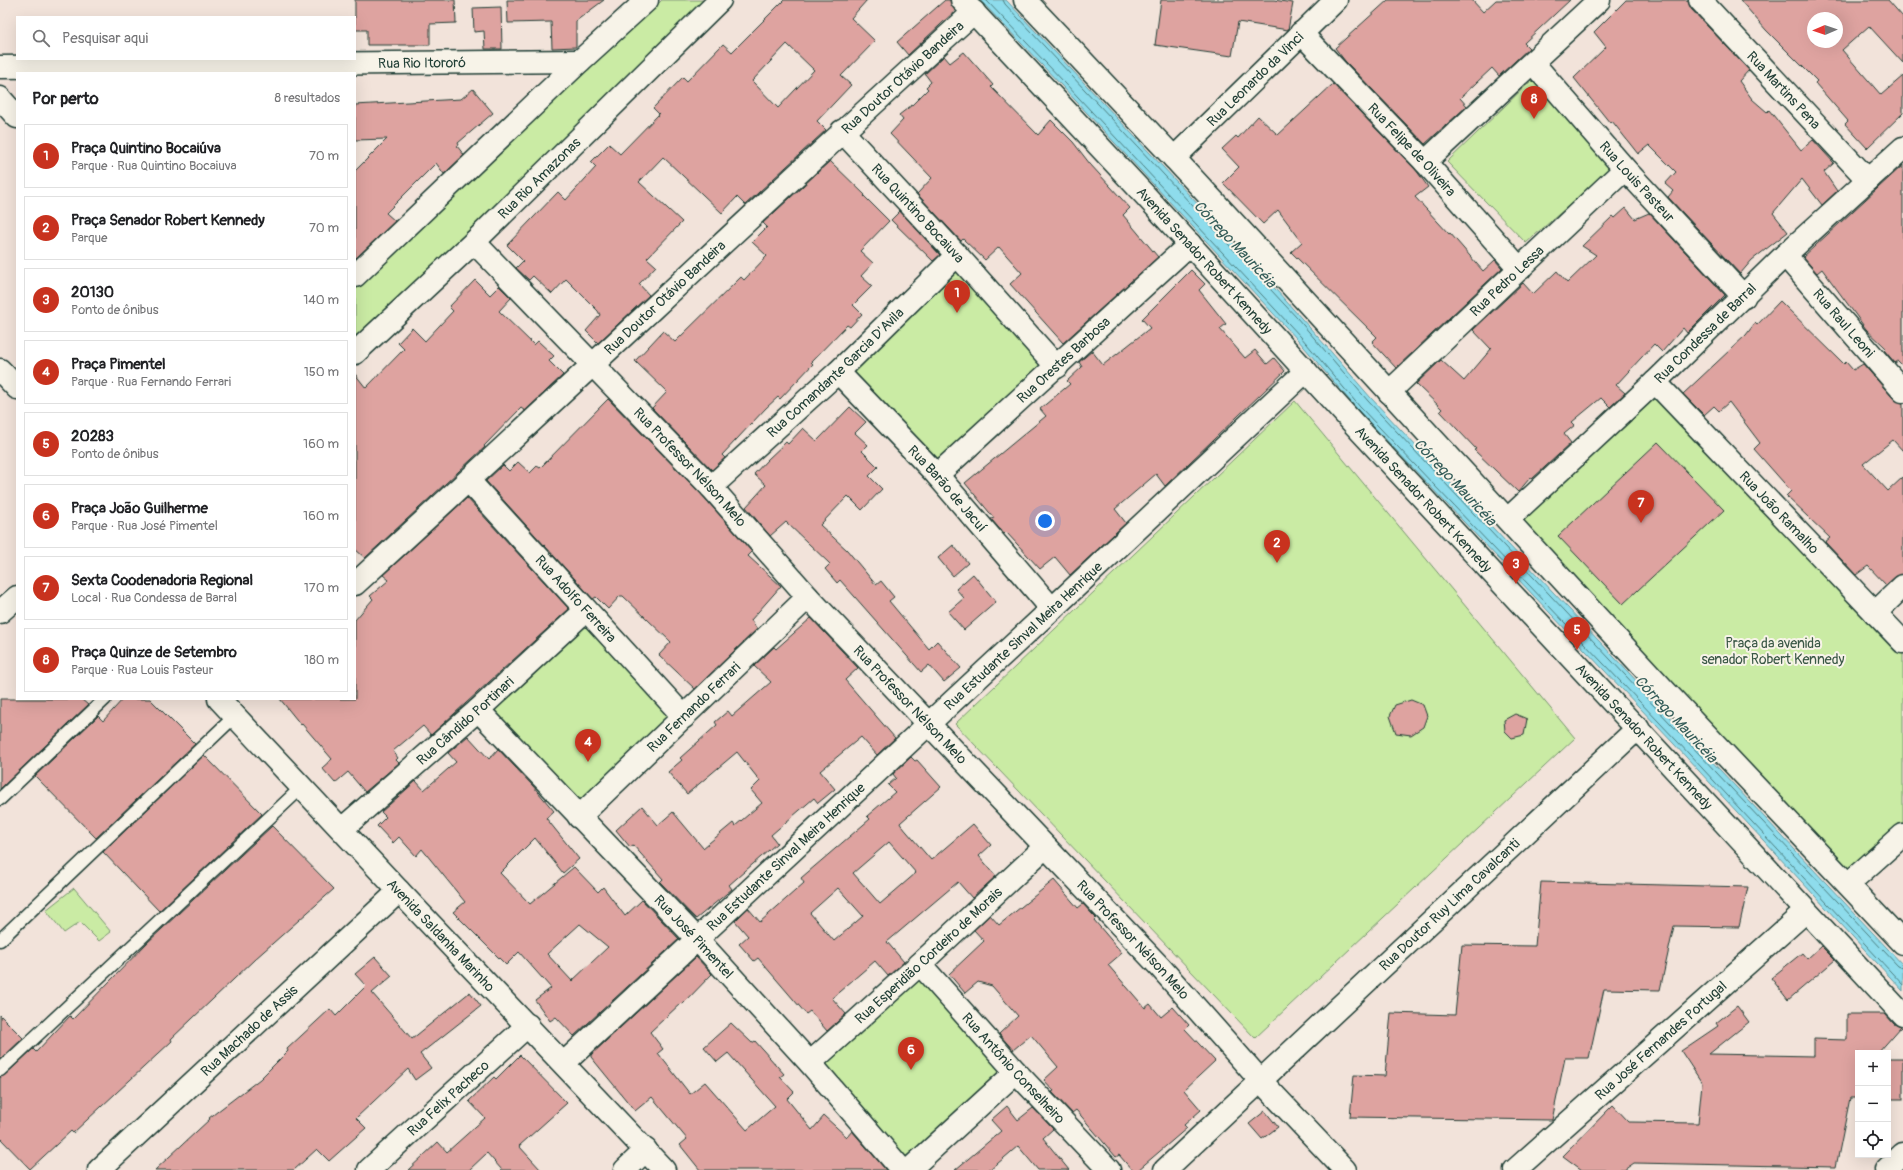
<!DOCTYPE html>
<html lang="pt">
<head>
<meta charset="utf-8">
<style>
  :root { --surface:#fff; --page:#f2f2f2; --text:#202124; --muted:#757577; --line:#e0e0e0; --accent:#c8321e }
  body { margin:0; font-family:Pangolin,sans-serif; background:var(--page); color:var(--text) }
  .controls { position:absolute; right:12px; bottom:12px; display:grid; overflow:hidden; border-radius:0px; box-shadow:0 4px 16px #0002 }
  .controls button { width:36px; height:36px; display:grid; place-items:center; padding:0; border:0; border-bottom:1px solid var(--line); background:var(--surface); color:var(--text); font:20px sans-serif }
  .compass { position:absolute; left:1807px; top:12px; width:36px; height:36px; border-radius:50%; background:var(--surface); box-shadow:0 4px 16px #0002; rotate:268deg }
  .you { position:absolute; left:1045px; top:521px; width:14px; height:14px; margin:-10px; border:3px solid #fff; border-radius:50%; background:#1a73e8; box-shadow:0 0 0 6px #1a73e833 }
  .badge { display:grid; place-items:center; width:26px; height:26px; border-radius:50%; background:var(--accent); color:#fff; font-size:13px; font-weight:700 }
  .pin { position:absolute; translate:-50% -33px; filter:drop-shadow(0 1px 2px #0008) }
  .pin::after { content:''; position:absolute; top:21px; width:14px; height:12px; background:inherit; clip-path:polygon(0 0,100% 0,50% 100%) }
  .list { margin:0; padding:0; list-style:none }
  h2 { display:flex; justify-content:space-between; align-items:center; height:52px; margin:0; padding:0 16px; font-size:17px }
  h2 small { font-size:13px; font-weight:400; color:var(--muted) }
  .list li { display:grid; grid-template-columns:26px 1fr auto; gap:12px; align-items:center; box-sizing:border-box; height:64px; margin:0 8px 8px; padding:0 8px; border:1px solid var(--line); border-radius:0px }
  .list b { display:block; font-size:15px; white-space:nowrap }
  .list p { margin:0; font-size:13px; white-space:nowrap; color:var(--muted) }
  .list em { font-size:13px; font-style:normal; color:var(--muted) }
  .icon { flex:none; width:22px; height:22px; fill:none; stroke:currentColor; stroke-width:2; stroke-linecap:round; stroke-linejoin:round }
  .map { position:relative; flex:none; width:1903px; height:1170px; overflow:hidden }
  .search { position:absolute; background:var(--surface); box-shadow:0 4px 16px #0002; left:16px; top:16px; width:340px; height:44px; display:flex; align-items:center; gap:10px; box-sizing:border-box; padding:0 14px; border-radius:0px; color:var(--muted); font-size:15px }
  .panel { position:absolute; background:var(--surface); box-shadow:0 4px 16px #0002; left:16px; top:72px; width:340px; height:628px; border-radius:0px }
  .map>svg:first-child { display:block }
</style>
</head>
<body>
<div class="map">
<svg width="1903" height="1170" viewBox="0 0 1903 1170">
  <rect width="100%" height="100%" fill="#f2e3da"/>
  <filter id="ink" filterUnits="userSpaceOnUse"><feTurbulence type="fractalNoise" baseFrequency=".025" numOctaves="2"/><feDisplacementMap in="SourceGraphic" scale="8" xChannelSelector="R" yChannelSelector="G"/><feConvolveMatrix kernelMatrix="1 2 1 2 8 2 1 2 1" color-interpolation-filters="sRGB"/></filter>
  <g filter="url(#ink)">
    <g fill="#caeba4" stroke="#74946c">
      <polygon points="662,0 705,0 465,238 355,340 355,290 592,63"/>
      <polygon points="1537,75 1616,164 1526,243 1447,162"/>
      <polygon points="960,261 1059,366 947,468 849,368"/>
      <polygon points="1656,391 1903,649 1903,828 1852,872 1518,522"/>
      <polygon points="1295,401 1575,738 1255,1038 955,724"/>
      <polygon points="601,608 693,710 585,815 487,709"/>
      <polygon points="74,888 111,932 99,941 80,922 64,933 46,910"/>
      <polygon points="921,972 1004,1076 908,1163 817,1064"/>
    </g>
    <path fill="#8edcec" stroke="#629ca2" d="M980 0H1006C1129 131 1254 261 1371 398L1903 965V991L1674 744 1357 409 1298 340 1062 86Z"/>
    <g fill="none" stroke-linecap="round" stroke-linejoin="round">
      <g stroke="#4b7d7e" stroke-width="1">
        <polyline points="986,0 1065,83 1301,337 1360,407 1677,741 1903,985"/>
        <polyline points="1003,0 1005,4 1297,318 1368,401 1898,966 1903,968"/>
      </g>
    </g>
    <g fill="#dea3a0" stroke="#1f3d34" fill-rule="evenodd">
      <polygon points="355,0 455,0 456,23 430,24 430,45 367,45 367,30 355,30"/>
      <polygon points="507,0 604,0 576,21 576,47 552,48 551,22 508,23"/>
      <path d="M784 0H867L851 18 875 41 841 76 851 85 817 121 826 130 745 205 737 197 722 213 663 157 639 182 682 222 647 258 656 266 639 284 649 295 598 343 586 331 600 315 598 311 566 279 552 294 533 276 529 280 516 268 523 261 507 245 558 192 566 200 596 167 591 162 609 144 620 154 659 114 653 108 683 77 687 81 723 44 732 52ZM787 44 814 70 778 108 752 81Z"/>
      <polygon points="945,0 950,0 955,11 908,55 897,42"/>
      <polygon points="1161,0 1274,0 1293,3 1288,30 1238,22 1232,56 1155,45"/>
      <polygon points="1388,0 1472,0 1483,12 1496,0 1570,0 1524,43 1529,48 1499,76 1492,68 1460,98 1467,106 1425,144 1345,61 1335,48"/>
      <polygon points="1626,0 1688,0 1691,9 1749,70 1739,81 1752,99 1767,112 1769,110 1801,150 1813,140 1834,163 1824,172 1837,191 1822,205 1802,179 1773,213 1788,232 1752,260 1740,274 1668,197 1673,191 1665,184 1676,172 1649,145 1638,154 1612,121 1610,123 1574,78 1606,47 1594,32"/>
      <path d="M1740 0H1888L1903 17V63L1869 26 1842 50 1881 95 1903 76V113L1867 148 1845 124 1848 121 1815 83 1817 81 1766 30ZM1813 18H1837V42H1813Z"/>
      <polygon points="501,7 502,49 485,49 484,31 474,32 473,8"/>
      <polygon points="964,52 993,85 991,87 1038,135 1051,120 1073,142 1090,164 1130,208 1123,215 1158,257 1063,343 1010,284 1022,273 999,247 985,260 963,239 961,241 917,194 932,178 890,134 903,120 899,115 912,105 928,89 926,87 931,82 925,74 944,56 950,63"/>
      <polygon points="1333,84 1416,170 1428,187 1415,197 1449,234 1450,233 1483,271 1495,260 1502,268 1396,368 1372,342 1377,337 1291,252 1302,242 1278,210 1263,224 1223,183 1239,167 1222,149 1236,136 1238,138 1258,116 1278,135"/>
      <polygon points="473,89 493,113 458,143 459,145 457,146 464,155 444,174 436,163 386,213 395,221 355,259 355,171 387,139 355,140 355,105 461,99"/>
      <polygon points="830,161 865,195 864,196 889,221 860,251 873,263 861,276 872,286 853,305 862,314 850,327 847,325 811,362 813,364 780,399 778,397 766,408 722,455 725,458 712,470 652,408 667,392 635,361 663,331 675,342 741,277 744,280 767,256 752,242 767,227 763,223"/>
      <polygon points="1903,165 1903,366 1898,361 1895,363 1884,350 1886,348 1866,329 1822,269 1817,273 1803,257"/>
      <polygon points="1626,208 1635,219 1649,213 1725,295 1687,333 1683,328 1662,352 1654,344 1616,385 1625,393 1610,407 1601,398 1572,422 1575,425 1564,434 1571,443 1532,479 1530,478 1518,492 1474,450 1476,449 1440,411 1442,409 1416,384 1441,360 1464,381 1491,349 1473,330 1523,283 1533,294 1557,271 1567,283 1596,255 1582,246 1613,216 1615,218"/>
      <polygon points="900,211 940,255 933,261 891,220"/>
      <polygon points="1191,270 1205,284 1199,290 1226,324 1220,329 1245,358 1255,350 1267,364 1274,358 1285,371 1165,486 1156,474 1115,509 1126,523 1070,575 1055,557 1040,569 1006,532 1004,534 991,519 994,518 965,483 1046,416 1040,409 1070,384 1067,381 1082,367 1079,362 1092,351 1103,365 1150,328 1142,319"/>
      <polygon points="475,280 490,295 499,286 511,298 499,311 534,345 538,341 554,356 549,361 563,375 525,411 521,408 484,446 485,447 365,558 355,549 355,374 366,388 404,349 398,343 412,328 425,341 453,311 449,307"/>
      <polygon points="1780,301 1844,364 1846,362 1853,370 1863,364 1894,399 1903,403 1903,451 1893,440 1863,464 1888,491 1903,477 1903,574 1895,577 1886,585 1868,566 1856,575 1825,542 1830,538 1786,496 1791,491 1754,449 1760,443 1729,402 1719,411 1714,406 1704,415 1683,394 1746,335 1755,323 1757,325"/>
      <polygon points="608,399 702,495 752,552 748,556 781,586 751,620 757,629 695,689 659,655 671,642 623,596 620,596 608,609 596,597 593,599 486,481 503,465 509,471 518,462 530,473 537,466 540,468"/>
      <polygon points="850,407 866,422 855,433 868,445 862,451 878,467 869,476 882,489 862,510 848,496 820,525 847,550 876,585 881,581 894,597 889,601 929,649 937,641 961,668 944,682 929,665 921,672 840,580 837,583 825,569 830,564 786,522 770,536 746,507 766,485 754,474 767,460 786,442 788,444 803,428 817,441"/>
      <polygon points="1658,442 1724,510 1623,604 1558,536"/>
      <polygon points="467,498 569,609 431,735 423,726 393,751 398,758 396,760 399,763 365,792 348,772 335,783 322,768 332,759 302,724 301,725 280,699 355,699 355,620 373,599 370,596 389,580 383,575"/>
      <polygon points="953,545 968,563 953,576 938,558"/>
      <polygon points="973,574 996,602 964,630 948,612 964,598 956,589"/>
      <polygon points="811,618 858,668 845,680 895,738 877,755 861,737 820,771 835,789 818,803 814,798 771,835 777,843 729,885 732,889 696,919 660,882 663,879 633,845 630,847 616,830 642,806 658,825 673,812 703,848 733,823 735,826 762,803 751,790 760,781 737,752 687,794 668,772 682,760 680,758 717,725 715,722 728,711 732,716 771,682 754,666 774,647 776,649"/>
      <polygon points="0,699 81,699 88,705 0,789"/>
      <polygon points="123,699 150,699 195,744 96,838 35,776 98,716 103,721"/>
      <polygon points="1411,700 1423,705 1427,716 1423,727 1411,735 1396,733 1390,716 1395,705"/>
      <polygon points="1515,714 1527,719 1524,735 1512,738 1505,731 1504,720"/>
      <path d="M468 736 489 759 498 749 533 786 554 811 546 818 579 859 563 873 535 838 500 873 530 904 574 867 598 892 603 887 625 916 642 900 679 939 574 1036 556 1017 550 1021 535 1000 551 988 519 952 506 965 453 912 465 902 422 849 416 856 399 837 393 843 377 826 386 817 381 812 416 781 424 790 456 762 448 753ZM580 924 608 947 572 981 547 954Z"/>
      <polygon points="204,755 262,814 159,911 103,852"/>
      <path d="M911 757 915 761 917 760 941 787 900 823 901 825 931 860 973 824 991 845 979 856 996 876 972 898 958 882 887 942 904 962 888 976 875 961 832 998 846 1014 827 1031 810 1011 806 1014 758 958 754 961 739 944 748 936 735 921 748 908 760 922 804 883 801 878 870 819 867 816 895 792 888 785 896 778 893 774ZM889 842 916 873 880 904 853 873ZM838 888 863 916 834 941 810 913Z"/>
      <polygon points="272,826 334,889 255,959 171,1039 172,1041 73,1133 71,1131 30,1169 0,1138 0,1077 5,1075 33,1049 36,1052 70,1016 73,1019 147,943"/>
      <polygon points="1054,880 1078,908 1083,904 1092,914 1096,918 1094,920 1122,953 1108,965 1145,1008 1150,1004 1161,1017 1173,1007 1189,1025 1185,1029 1215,1061 1184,1090 1201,1110 1184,1125 1187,1128 1138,1170 1132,1170 1119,1155 1116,1157 1076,1110 1072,1113 1052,1092 1054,1091 1044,1080 1058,1067 1031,1035 1013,1050 999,1034 1018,1016 992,986 978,982 965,993 949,974 984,941 974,930 990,915 999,925"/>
      <polygon points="1541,882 1748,887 1739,927 1674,926 1660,990 1604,989 1589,1058 1565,1058 1552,1120 1350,1117 1354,1075 1385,1076 1391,1013 1455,1015 1462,945 1535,946"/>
      <polygon points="1821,946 1835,960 1788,1000 1771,978 1802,953 1807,959"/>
      <polygon points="375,957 392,976 372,993 412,1039 470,992 481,1006 420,1054 431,1068 415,1080 408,1069 356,1118 366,1128 329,1161 317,1149 294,1170 155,1170 210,1119 209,1118 260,1079 288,1051 287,1049 330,1009 336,1016 366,986 355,974"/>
      <polygon points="696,957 712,974 683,1004 681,1003 650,1032 663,1049 658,1053 690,1094 705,1082 747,1130 775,1106 728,1053 717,1062 704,1047 731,1023 752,1043 755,1041 784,1074 780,1077 794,1092 787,1099 812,1130 824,1116 847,1137 852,1131 886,1170 700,1170 680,1145 687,1139 652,1097 635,1111 591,1057 591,1055"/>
      <polygon points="1737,1006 1749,1022 1709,1054 1814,1056 1814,1039 1847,1040 1847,1014 1885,1014 1894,1024 1901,1027 1878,1053 1858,1053 1858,1098 1850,1098 1836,1167 1634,1163 1624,1170 1582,1170 1563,1156 1613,1105 1629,1122 1698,1123 1702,1083 1681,1051 1718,1026 1716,1023"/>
      <polygon points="0,1015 23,1038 0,1060"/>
      <polygon points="520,1055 567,1103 519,1146 541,1170 502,1170 487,1153 469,1170 408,1170 438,1142 447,1152 485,1118 469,1101 494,1077 496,1079"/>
      <rect x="1888" y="1058" width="15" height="41"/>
      <polygon points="1007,1106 1018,1120 1033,1108 1053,1129 1043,1138 1069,1170 1038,1170 1018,1146 990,1170 955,1170 1001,1131 991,1120"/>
      <polygon points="1265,1111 1278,1127 1262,1139 1249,1124"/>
    </g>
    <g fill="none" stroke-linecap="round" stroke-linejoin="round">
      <g stroke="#1f3d34" stroke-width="15">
        <g id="service">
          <polyline points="0,799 105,699"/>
          <polyline points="0,940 235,716"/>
          <polyline points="0,1070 302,787"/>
        </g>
      </g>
      <g stroke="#1f3d34" stroke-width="25">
        <g id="minor">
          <path id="s1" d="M1700 0 1868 180"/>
          <path id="s2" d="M1301 33 1425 162 1520 269"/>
          <path id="s3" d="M1533 63 1625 169 1744 297"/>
          <path id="s4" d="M0 67 580 61"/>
          <polyline points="0,98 17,117"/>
          <path id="s5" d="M842 131 957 255 1057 367"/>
          <path id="s6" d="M1174 158 1336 0"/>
          <polyline points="1425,162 1599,0"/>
          <path id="s7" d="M474 242 711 487 808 597 1160 967 1260 1080 1345 1170"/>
          <path id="s8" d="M1785 255 1903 391"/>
          <path id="s9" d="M355 353 474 242 720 0"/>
          <polyline points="0,370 17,388"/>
          <path id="s10" d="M838 372 937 475 1052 609"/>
          <path id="s11" d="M1655 382 1903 642"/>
          <path id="s12" d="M1389 392 1625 169"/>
          <path id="s13" d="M937 475 1190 244"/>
          <path id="s14" d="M469 481 684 717"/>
          <path id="s15" d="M711 487 838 372 957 255"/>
          <path id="s16" d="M1508 519 1655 382 1785 255 1903 148"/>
          <path id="s17" d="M355 584C563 395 766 200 974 12"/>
          <polyline points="1875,613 1903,586"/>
          <path id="s18" d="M219 699 399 891 664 1170"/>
          <path id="s19" d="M478 710 697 939 810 1063 902 1170"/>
          <path id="s20" d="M579 817 808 597"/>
          <path id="s21" d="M342 829 478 710 586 610"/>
          <polyline points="1848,884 1903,835"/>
          <path id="s22" d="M920 964 1016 1072 1109 1170"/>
          <path id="s23" d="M564 1063 1052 609 1306 371"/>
          <path id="s24" d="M810 1063 920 964 1045 847"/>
          <path id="s25" d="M99 1170 399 891"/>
          <path id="s26" d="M369 1170 528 1025"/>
          <polyline points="625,1170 646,1150"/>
          <polyline points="909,1170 1016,1072"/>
          <path id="s27" d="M1165 1170 1638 728"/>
          <path id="s28" d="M1515 1170 1806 911"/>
          <polyline points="1886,1170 1903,1154"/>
        </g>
      </g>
      <g stroke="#1f3d34" stroke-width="25">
        <g id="tertiary">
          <path id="s29" d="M962 0 1143 193 1354 424 1903 1015"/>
          <polyline points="1025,0 1174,158 1666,692 1903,943"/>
          <polyline points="355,276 580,61 647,0"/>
          <polyline points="0,612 17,597"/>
        </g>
      </g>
      <use href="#service" stroke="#f7f3e8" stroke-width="12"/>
      <use href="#minor" stroke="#f7f3e8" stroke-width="22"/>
      <use href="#tertiary" stroke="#f7f3e8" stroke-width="22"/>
    </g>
  </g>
  <g text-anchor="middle" stroke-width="4" stroke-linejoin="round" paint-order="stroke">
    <g font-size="14" fill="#1f3d34" stroke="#f7f3e8">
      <text dy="5" stroke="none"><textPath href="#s4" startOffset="422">Rua Rio Itororó</textPath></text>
      <text dy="5" stroke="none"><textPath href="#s17" startOffset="746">Rua Doutor Otávio Bandeira</textPath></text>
      <text dy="5" stroke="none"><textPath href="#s6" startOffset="113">Rua Leonardo da Vinci</textPath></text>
      <text dy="5" stroke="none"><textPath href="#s1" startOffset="123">Rua Martins Pena</textPath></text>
      <text dy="5" stroke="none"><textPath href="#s2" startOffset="161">Rua Felipe de Oliveira</textPath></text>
      <text dy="5" stroke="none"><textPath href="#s9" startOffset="254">Rua Rio Amazonas</textPath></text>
      <text dy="5" stroke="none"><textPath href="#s3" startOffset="158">Rua Louis Pasteur</textPath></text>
      <text dy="5" stroke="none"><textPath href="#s5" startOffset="112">Rua Quintino Bocaiuva</textPath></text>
      <text dy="5" stroke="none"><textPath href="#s29" startOffset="356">Avenida Senador Robert Kennedy</textPath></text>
      <text dy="5" stroke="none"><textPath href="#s12" startOffset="162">Rua Pedro Lessa</textPath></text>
      <text dy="5" stroke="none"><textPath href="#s17" startOffset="422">Rua Doutor Otávio Bandeira</textPath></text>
      <text dy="5" stroke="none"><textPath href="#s8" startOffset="90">Rua Raul Leoni</textPath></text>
      <text dy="5" stroke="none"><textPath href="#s16" startOffset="271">Rua Condessa de Barral</textPath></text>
      <text dy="5" stroke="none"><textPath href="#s13" startOffset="171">Rua Orestes Barbosa</textPath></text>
      <text dy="5" stroke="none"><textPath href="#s15" startOffset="169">Rua Comandante Garcia D'Avila</textPath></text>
      <text dy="5" stroke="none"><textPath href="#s7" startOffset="312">Rua Professor Nélson Melo</textPath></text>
      <text dy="5" stroke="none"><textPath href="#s10" startOffset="160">Rua Barão de Jacuí</textPath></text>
      <text dy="5" stroke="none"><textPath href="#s29" startOffset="680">Avenida Senador Robert Kennedy</textPath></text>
      <text dy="5" stroke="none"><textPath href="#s11" startOffset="180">Rua João Ramalho</textPath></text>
      <text dy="5" stroke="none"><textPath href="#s14" startOffset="159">Rua Adolfo Ferreira</textPath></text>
      <text dy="5" stroke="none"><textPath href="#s23" startOffset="627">Rua Estudante Sinval Meira Henrique</textPath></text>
      <text dy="5" stroke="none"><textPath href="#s7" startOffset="636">Rua Professor Nélson Melo</textPath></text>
      <text dy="5" stroke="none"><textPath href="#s20" startOffset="159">Rua Fernando Ferrari</textPath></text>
      <text dy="5" stroke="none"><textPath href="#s21" startOffset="164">Rua Cândido Portinari</textPath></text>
      <text dy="5" stroke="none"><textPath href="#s29" startOffset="1004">Avenida Senador Robert Kennedy</textPath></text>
      <text dy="5" stroke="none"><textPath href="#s23" startOffset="303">Rua Estudante Sinval Meira Henrique</textPath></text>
      <text dy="5" stroke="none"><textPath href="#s27" startOffset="389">Rua Doutor Ruy Lima Cavalcanti</textPath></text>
      <text dy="5" stroke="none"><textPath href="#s18" startOffset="324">Avenida Saldanha Marinho</textPath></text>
      <text dy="5" stroke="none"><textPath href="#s19" startOffset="313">Rua José Pimentel</textPath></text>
      <text dy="5" stroke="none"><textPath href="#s7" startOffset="960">Rua Professor Nélson Melo</textPath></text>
      <text dy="5" stroke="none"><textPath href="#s24" startOffset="160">Rua Esperidião Cordeiro de Morais</textPath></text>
      <text dy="5" stroke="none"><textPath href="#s25" startOffset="205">Rua Machado de Assis</textPath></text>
      <text dy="5" stroke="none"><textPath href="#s28" startOffset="195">Rua José Fernandes Portugal</textPath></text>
      <text dy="5" stroke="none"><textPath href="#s22" startOffset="140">Rua Antônio Conselheiro</textPath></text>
      <text dy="5" stroke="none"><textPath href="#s26" startOffset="107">Rua Felix Pacheco</textPath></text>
    </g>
    <g font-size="14" fill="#395745" stroke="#f7f3e8">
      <text x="1773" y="648">Praça da avenida<tspan x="1773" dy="16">senador Robert Kennedy</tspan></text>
    </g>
    <g font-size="15" font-style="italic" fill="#355d59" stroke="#f7f3e8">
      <text transform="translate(1235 244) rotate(47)" y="5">Córrego Mauricéia</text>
      <text transform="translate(1455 482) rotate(47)" y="5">Córrego Mauricéia</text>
      <text transform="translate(1676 719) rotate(47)" y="5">Córrego Mauricéia</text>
    </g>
  </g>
</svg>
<div class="controls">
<button>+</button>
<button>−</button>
<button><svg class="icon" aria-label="locate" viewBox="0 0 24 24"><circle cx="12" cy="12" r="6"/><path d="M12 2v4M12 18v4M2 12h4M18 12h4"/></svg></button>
</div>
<svg class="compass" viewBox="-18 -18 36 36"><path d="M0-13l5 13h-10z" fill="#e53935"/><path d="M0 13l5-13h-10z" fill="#757577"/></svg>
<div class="you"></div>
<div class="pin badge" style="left:957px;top:313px">1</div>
<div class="pin badge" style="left:1277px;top:563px">2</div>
<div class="pin badge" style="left:1516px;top:584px">3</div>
<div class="pin badge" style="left:588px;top:762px">4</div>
<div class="pin badge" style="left:1577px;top:650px">5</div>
<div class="pin badge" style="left:911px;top:1070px">6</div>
<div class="pin badge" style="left:1641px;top:523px">7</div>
<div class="pin badge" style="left:1534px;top:119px">8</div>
<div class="search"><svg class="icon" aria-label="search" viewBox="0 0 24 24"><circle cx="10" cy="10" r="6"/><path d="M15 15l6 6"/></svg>Pesquisar aqui</div>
<section class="panel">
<h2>Por perto<small>8 resultados</small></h2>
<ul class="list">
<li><span class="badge">1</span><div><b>Praça Quintino Bocaiúva</b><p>Parque · Rua Quintino Bocaiuva</p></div><em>70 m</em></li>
<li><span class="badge">2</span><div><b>Praça Senador Robert Kennedy</b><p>Parque</p></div><em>70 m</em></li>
<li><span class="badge">3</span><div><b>20130</b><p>Ponto de ônibus</p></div><em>140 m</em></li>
<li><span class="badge">4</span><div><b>Praça Pimentel</b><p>Parque · Rua Fernando Ferrari</p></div><em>150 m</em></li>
<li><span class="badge">5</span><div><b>20283</b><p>Ponto de ônibus</p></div><em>160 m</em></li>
<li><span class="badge">6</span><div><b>Praça João Guilherme</b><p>Parque · Rua José Pimentel</p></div><em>160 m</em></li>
<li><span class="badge">7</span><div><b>Sexta Coodenadoria Regional</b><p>Local · Rua Condessa de Barral</p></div><em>170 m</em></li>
<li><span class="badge">8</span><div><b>Praça Quinze de Setembro</b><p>Parque · Rua Louis Pasteur</p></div><em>180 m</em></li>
</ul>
</section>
</div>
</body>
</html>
